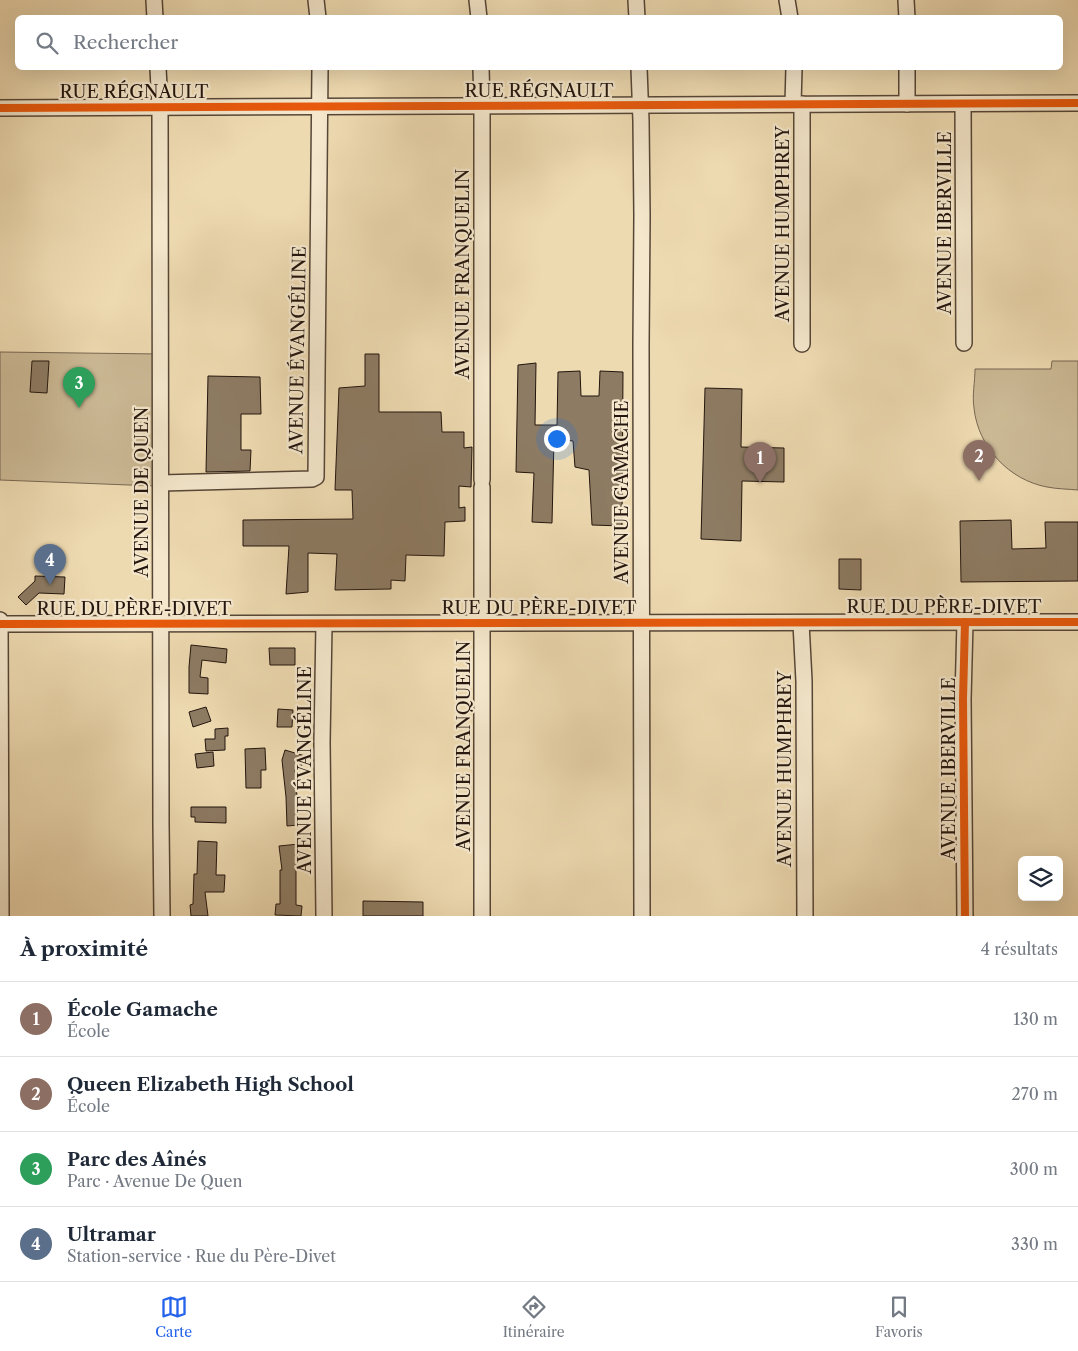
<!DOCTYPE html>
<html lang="fr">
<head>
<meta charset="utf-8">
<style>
  :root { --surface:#fff; --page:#f2f2f3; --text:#1f2937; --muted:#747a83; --line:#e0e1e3; --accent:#2563eb }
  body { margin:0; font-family:"Libre Caslon Text",serif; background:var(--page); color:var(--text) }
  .controls { position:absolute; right:15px; bottom:15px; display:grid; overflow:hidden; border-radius:8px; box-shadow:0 5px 20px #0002 }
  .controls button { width:45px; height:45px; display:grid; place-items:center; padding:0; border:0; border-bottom:1px solid var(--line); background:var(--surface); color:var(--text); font:25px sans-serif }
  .you { position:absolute; left:556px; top:438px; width:18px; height:18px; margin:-12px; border:4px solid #fff; border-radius:50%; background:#1a73e8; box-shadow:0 0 0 8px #1a73e833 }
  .badge { display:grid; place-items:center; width:32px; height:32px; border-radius:50%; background:var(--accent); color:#fff; font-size:16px; font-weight:700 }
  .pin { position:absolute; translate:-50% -41px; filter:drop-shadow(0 1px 2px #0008) }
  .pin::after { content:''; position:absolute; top:26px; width:18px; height:15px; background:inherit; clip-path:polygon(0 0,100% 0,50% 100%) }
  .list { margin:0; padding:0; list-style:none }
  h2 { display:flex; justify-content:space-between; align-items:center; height:65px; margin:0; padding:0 20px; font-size:21px }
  h2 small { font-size:16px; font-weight:400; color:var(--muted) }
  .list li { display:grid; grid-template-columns:32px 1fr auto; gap:15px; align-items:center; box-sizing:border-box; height:75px; padding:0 20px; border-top:1px solid var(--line) }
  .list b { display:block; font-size:19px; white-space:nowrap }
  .list p { margin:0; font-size:16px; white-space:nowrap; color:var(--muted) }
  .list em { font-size:16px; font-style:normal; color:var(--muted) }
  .icon { flex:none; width:28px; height:28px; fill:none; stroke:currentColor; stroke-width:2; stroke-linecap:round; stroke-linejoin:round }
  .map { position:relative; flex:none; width:1078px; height:916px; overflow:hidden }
  .search { position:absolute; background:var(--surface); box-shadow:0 5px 20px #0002; left:15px; right:15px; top:15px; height:55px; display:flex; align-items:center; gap:12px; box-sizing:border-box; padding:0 18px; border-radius:8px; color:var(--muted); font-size:19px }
  .sheet { height:365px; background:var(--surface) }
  nav { display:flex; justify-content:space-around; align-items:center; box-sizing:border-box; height:70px; border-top:1px solid var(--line); background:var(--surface); font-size:14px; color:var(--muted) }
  nav a { display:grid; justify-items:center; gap:2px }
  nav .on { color:var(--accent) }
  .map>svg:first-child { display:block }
</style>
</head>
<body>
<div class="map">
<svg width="1078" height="916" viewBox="0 0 1078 916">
  <rect width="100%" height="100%" fill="#eedab1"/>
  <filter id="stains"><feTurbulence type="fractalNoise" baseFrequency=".004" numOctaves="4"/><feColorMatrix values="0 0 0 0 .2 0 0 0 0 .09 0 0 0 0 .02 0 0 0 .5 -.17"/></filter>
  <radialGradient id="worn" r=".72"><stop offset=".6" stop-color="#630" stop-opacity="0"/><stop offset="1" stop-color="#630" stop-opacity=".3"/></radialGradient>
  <g fill="#cbb995" stroke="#776752">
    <polygon points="0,352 160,354 155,486 0,480"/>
    <path d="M1052 361H1078V490C1068 489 1057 489 1047 487 1009 480 978 447 974 408 972 395 975 382 975 369H1051Z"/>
  </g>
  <g fill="#8d7b63" stroke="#23150e">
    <polygon points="365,354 379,354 379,412 441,412 442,432 464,432 464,448 472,447 471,487 459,486 459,508 465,507 465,521 445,522 444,556 406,555 405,581 391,580 391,589 335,590 337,554 308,553 308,592 286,594 289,546 243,546 243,520 353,519 352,490 335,490 339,388 365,386"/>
    <polygon points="32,361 49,361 47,393 30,392"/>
    <polygon points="536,363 535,425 557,425 558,372 580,371 581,396 599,396 600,371 623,372 622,526 592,525 589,470 575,467 573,441 554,439 552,523 532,522 534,473 516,472 518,365"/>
    <polygon points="208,376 260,377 261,414 241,414 241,450 251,450 250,471 206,472"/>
    <polygon points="705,388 742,389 741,447 784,448 784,482 742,481 741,541 701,539"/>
    <polygon points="1011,520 1012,549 1046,548 1045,522 1078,522 1078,581 961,582 960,521"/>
    <polygon points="839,559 861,559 861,590 839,589"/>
    <polygon points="35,576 65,577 64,594 39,593 26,605 18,597 35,581"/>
    <polygon points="191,645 227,649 226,663 202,660 200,677 208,678 208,694 189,693 189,667"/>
    <polygon points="269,648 295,648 295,665 270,665"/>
    <polygon points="206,707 211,721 193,727 189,712"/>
    <polygon points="278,709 293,710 292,727 277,727"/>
    <polygon points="228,728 228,736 225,736 225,750 206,751 205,739 215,739 215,729"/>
    <polygon points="265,748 266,770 261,770 261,788 246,788 245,749"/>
    <polygon points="285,750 305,756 300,770 295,769 299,825 287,826 286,797 282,760"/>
    <polygon points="213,752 214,766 197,768 195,754"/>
    <polygon points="191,807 226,807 226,823 195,822 195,817 191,817"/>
    <polygon points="198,841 217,842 216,875 225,875 224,892 205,892 208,916 191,916 190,905 193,904 194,874 197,874"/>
    <polygon points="299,844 300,856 296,857 296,905 302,906 301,916 275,915 276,904 280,904 280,870 282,870 279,846"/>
    <polygon points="363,901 423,902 423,916 363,916"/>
  </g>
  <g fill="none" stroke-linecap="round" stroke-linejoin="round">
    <g stroke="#564637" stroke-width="18">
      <g id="minor">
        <polyline points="154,0 155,18"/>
        <polyline points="316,0 318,18"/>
        <polyline points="477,0 479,18"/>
        <polyline points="636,0 637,18"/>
        <polyline points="787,0 790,18"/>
        <polyline points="906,0 907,18"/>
        <polyline points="158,68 160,107 161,824 162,916"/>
        <polyline points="481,68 482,106 482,480"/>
        <polyline points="639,68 641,121 642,216 641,346 642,916"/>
        <polyline points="907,68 907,104"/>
        <polyline points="793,104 794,68"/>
        <polyline points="802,104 802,344"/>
        <polyline points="963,104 964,343"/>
        <polyline points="0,108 1078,103"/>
        <polyline points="161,483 312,479 316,477 320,68"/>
        <polyline points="482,487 482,916"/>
        <polyline points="0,620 1,916"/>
        <polyline points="965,622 963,699 965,916"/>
        <polyline points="801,623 804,681 805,916"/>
        <polyline points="0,624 1078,622"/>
        <polyline points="324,624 322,742 324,916"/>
      </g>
    </g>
    <use href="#minor" stroke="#f4e7cc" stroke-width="15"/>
    <g stroke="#f4e7cc" stroke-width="11">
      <g id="cycleway">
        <polyline points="0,108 1078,103"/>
        <polyline points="965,622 963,699 965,916"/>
        <polyline points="0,624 1078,622"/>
      </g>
    </g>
    <use href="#cycleway" stroke="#e8590c" stroke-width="8"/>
  </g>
  <g text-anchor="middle" stroke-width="4.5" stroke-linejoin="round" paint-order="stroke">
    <g font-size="18" fill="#23150e" stroke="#f4e7cc">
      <text x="539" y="97">RUE RÉGNAULT</text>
      <text x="134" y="98">RUE RÉGNAULT</text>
      <text transform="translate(945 223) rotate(-90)" y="6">AVENUE IBERVILLE</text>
      <text transform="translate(783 224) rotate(-90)" y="6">AVENUE HUMPHREY</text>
      <text transform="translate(463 274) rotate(-90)" y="6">AVENUE FRANQUELIN</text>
      <text transform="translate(298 350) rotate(-89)" y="6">AVENUE ÉVANGÉLINE</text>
      <text transform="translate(142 492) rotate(-90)" y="6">AVENUE DE QUEN</text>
      <text transform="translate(622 492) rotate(-90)" y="6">AVENUE GAMACHE</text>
      <text x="944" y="613">RUE DU PÈRE-DIVET</text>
      <text x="539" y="614">RUE DU PÈRE-DIVET</text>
      <text x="134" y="615">RUE DU PÈRE-DIVET</text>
      <text transform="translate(464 746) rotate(-90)" y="6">AVENUE FRANQUELIN</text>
      <text transform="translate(785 769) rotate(-90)" y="6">AVENUE HUMPHREY</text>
      <text transform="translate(949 769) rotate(-90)" y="6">AVENUE IBERVILLE</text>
      <text transform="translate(305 770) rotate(-90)" y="6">AVENUE ÉVANGÉLINE</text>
    </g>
  </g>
  <rect width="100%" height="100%" filter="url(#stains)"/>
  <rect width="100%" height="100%" fill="url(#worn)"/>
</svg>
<div class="controls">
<button><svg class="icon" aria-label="layers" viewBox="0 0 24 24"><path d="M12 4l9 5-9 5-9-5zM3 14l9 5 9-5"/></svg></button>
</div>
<div class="you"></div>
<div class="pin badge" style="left:760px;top:483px;background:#8d6e63">1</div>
<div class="pin badge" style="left:979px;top:481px;background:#8d6e63">2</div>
<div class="pin badge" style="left:79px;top:408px;background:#2e9e5b">3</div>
<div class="pin badge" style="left:50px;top:585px;background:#5c6f8a">4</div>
<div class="search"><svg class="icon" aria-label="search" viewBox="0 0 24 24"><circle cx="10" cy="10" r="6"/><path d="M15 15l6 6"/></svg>Rechercher</div>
</div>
<section class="sheet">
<h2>À proximité<small>4 résultats</small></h2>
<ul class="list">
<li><span class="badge" style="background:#8d6e63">1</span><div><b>École Gamache</b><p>École</p></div><em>130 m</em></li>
<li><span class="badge" style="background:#8d6e63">2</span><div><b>Queen Elizabeth High School</b><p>École</p></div><em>270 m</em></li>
<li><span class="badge" style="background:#2e9e5b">3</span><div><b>Parc des Aînés</b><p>Parc · Avenue De Quen</p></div><em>300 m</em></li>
<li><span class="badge" style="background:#5c6f8a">4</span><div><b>Ultramar</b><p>Station-service · Rue du Père-Divet</p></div><em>330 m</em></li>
</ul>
</section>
<nav>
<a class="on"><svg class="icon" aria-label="map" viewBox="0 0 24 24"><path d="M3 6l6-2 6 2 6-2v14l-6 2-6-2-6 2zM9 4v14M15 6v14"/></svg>Carte</a>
<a><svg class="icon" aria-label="directions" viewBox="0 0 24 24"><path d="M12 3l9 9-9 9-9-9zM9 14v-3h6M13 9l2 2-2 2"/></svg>Itinéraire</a>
<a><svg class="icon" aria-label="saved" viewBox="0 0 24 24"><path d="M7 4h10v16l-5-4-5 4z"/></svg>Favoris</a>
</nav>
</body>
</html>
